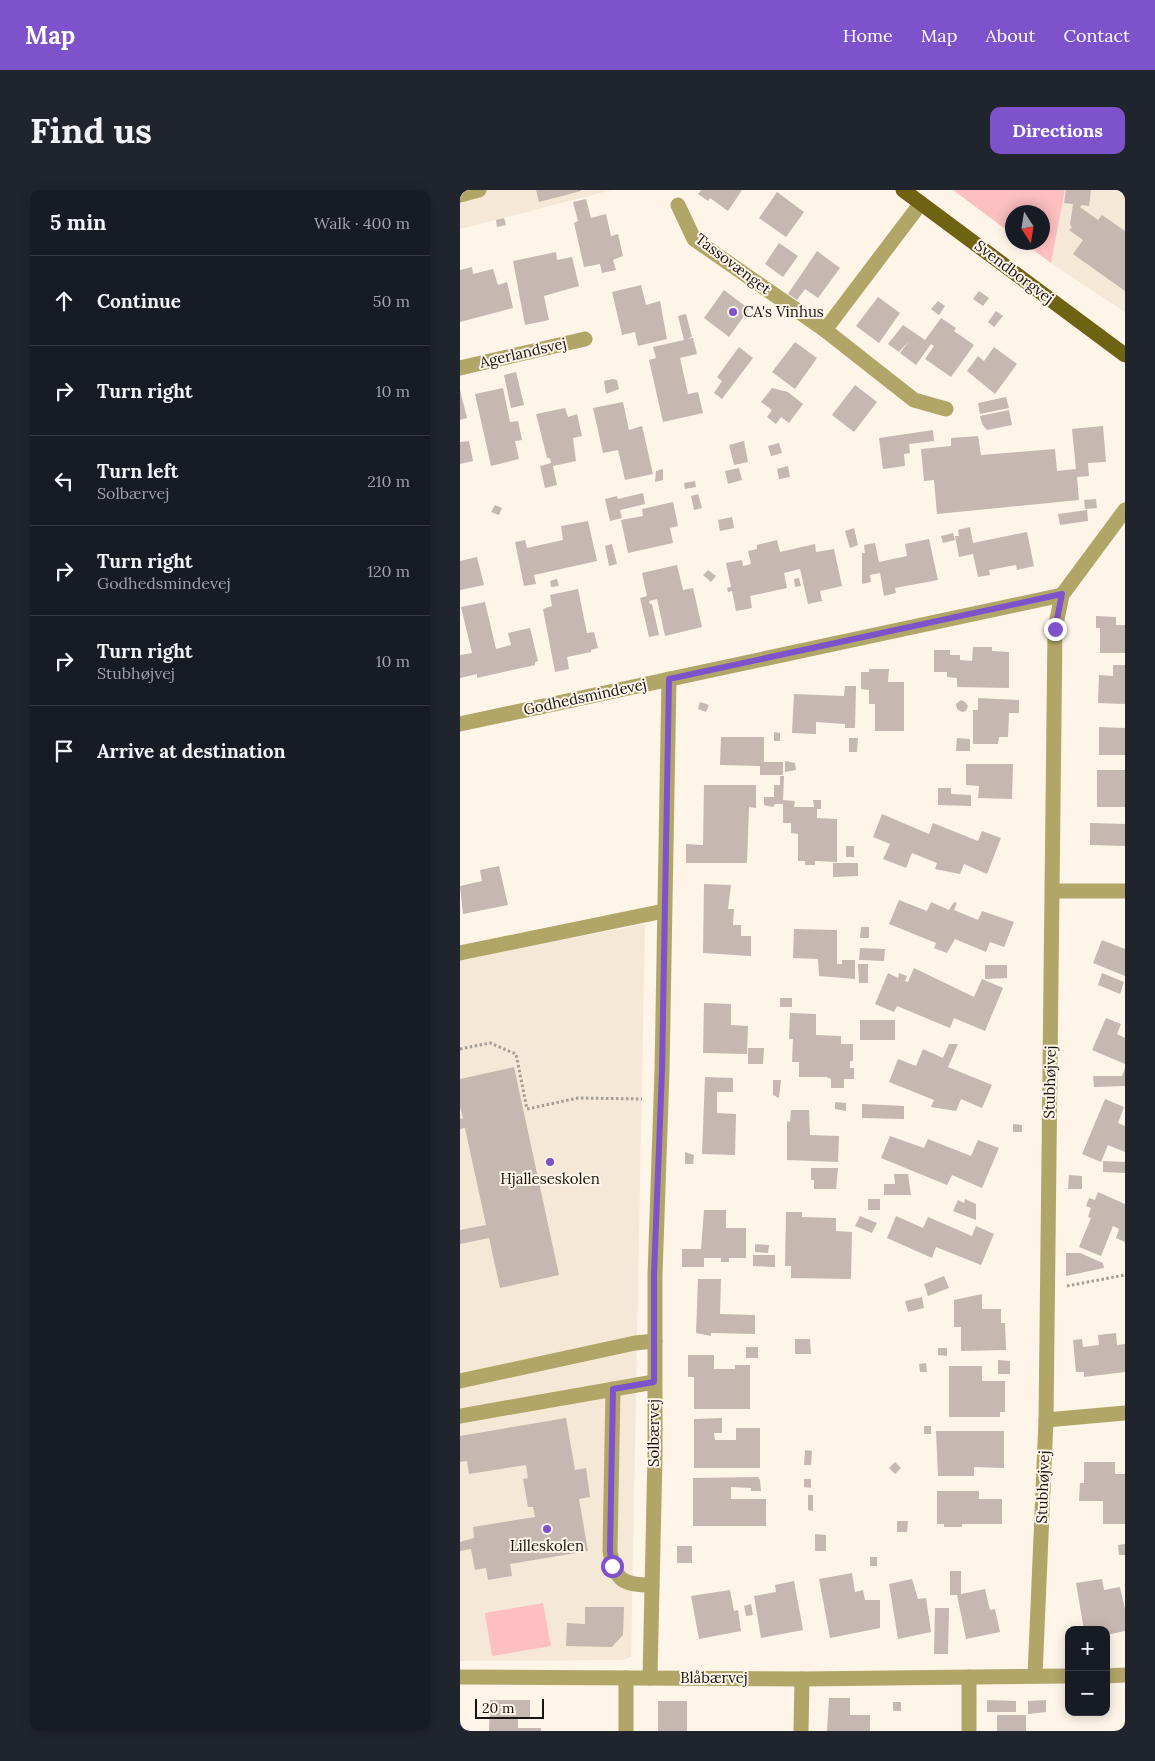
<!DOCTYPE html>
<html lang="en">
<head>
<meta charset="utf-8">
<style>
  :root { --surface:#171b24; --page:#20242c; --text:#f1f3f6; --muted:#9ea1a6; --line:#363941; --accent:#7d52cb }
  body { margin:0; font-family:Lora,serif; background:var(--page); color:var(--text) }
  .controls { position:absolute; right:15px; bottom:15px; display:grid; overflow:hidden; border-radius:10px; box-shadow:0 2px 12px #0003 }
  .controls button { width:45px; height:45px; display:grid; place-items:center; padding:0; border:0; border-bottom:1px solid var(--line); background:var(--surface); color:var(--text); font:25px sans-serif }
  .compass { position:absolute; left:545px; top:15px; width:45px; height:45px; border-radius:50%; background:var(--surface); box-shadow:0 2px 12px #0003; rotate:168deg }
  .scale { position:absolute; left:15px; bottom:12px; width:69px; box-sizing:border-box; padding-left:5px; border:2px solid #181511; border-top:0; font-size:14px; line-height:18px; white-space:nowrap; color:#181511; -webkit-text-stroke:4px #fef4e8; paint-order:stroke }
  .stop { position:absolute; width:15px; height:15px; margin:-11px; border:4px solid #7d52cb; border-radius:50%; background:#fff }
  .stop.end { background:#7d52cb; border-color:#fff; box-shadow:0 1px 5px #0008 }
  .list { margin:0; padding:0; list-style:none }
  h2 { display:flex; justify-content:space-between; align-items:center; height:65px; margin:0; padding:0 20px; font-size:21px }
  h2 small { font-size:16px; font-weight:400; color:var(--muted) }
  .list li { display:grid; grid-template-columns:32px 1fr auto; gap:15px; align-items:center; box-sizing:border-box; height:90px; padding:0 20px; border-top:1px solid var(--line) }
  .list b { display:block; font-size:19px; white-space:nowrap }
  .list p { margin:0; font-size:16px; white-space:nowrap; color:var(--muted) }
  .list em { font-size:16px; font-style:normal; color:var(--muted) }
  .icon { flex:none; width:28px; height:28px; fill:none; stroke:currentColor; stroke-width:2; stroke-linecap:round; stroke-linejoin:round }
  .map { position:relative; flex:none; width:665px; height:1541px; overflow:hidden; border-radius:10px }
  header { display:flex; align-items:center; gap:30px; box-sizing:border-box; height:70px; padding:0 25px; background:var(--accent); color:#fff }
  header strong { font-size:24px }
  nav { display:flex; gap:28px; margin-inline-start:auto; font-size:18px }
  .intro { display:flex; align-items:center; justify-content:space-between; box-sizing:border-box; height:120px; padding:0 30px }
  h1 { margin:0; font-size:35px }
  .button { padding:12px 22px; border-radius:10px; background:var(--accent); color:#fff; font-size:18px; font-weight:700 }
  main { display:flex; gap:30px; padding:0 30px }
  aside { flex:1; background:var(--surface); border-radius:10px; box-shadow:0 2px 12px #0003 }
  .map>svg:first-child { display:block }
</style>
</head>
<body>
<header>
<strong>Map</strong>
<nav><a>Home</a><a>Map</a><a>About</a><a>Contact</a></nav>
</header>
<div class="intro"><h1>Find us</h1><a class="button">Directions</a></div>
<main>
<aside>
<h2>5 min<small>Walk · 400 m</small></h2>
<ul class="list">
<li><svg class="icon" aria-label="ahead" viewBox="0 0 24 24"><path d="M12 20V5M6 11l6-6 6 6"/></svg><div><b>Continue</b></div><em>50 m</em></li>
<li><svg class="icon" aria-label="right" viewBox="0 0 24 24"><path d="M7 20v-9h11M14 6l5 5-5 5"/></svg><div><b>Turn right</b></div><em>10 m</em></li>
<li><svg class="icon" aria-label="left" viewBox="0 0 24 24"><path d="M17 20v-9H6M10 6l-5 5 5 5"/></svg><div><b>Turn left</b><p>Solbærvej</p></div><em>210 m</em></li>
<li><svg class="icon" aria-label="right" viewBox="0 0 24 24"><path d="M7 20v-9h11M14 6l5 5-5 5"/></svg><div><b>Turn right</b><p>Godhedsmindevej</p></div><em>120 m</em></li>
<li><svg class="icon" aria-label="right" viewBox="0 0 24 24"><path d="M7 20v-9h11M14 6l5 5-5 5"/></svg><div><b>Turn right</b><p>Stubhøjvej</p></div><em>10 m</em></li>
<li><svg class="icon" aria-label="arrive" viewBox="0 0 24 24"><path d="M6 21V4h12l-3 4 3 4H6"/></svg><div><b>Arrive at destination</b></div></li>
</ul>
</aside>
<div class="map">
<svg width="665" height="1541" viewBox="0 0 665 1541">
  <rect width="100%" height="100%" fill="#fef4e8"/>
  <g fill="#f6e8d6">
    <polygon points="0,0 152,0 0,39"/>
    <polygon points="605,0 665,0 665,122 591,73"/>
    <polygon points="185,734 171,1467 162,1470 0,1471 0,770"/>
  </g>
  <g fill="#fdbfc0">
    <polygon points="493,0 605,0 591,73 564,53 582,52 582,22 552,22 552,44"/>
    <polygon points="83,1413 91,1456 32,1466 25,1423"/>
  </g>
  <g fill="#c6b7b1">
    <polygon points="76,0 121,0 121,1 79,12"/>
    <polygon points="241,0 282,0 268,21 250,8 248,11 238,4"/>
    <polygon points="606,0 631,0 629,16 622,15 620,17 638,30 642,25 665,41 665,101 613,64 623,50 609,40 612,37 610,35 613,14 604,13"/>
    <polygon points="317,2 344,22 326,47 299,28"/>
    <polygon points="126,9 131,28 146,24 151,46 158,44 163,66 153,70 156,80 142,83 140,74 124,77 114,33 118,31 113,12"/>
    <polygon points="44,28 46,35 37,37 36,30"/>
    <polygon points="319,53 338,66 323,87 305,74"/>
    <polygon points="357,61 380,78 358,108 345,99 337,110 328,104"/>
    <polygon points="96,62 97,70 112,67 119,96 84,106 89,130 65,135 53,71"/>
    <polygon points="12,77 13,84 33,79 38,95 47,92 53,118 0,132 0,80"/>
    <polygon points="181,95 186,115 200,111 207,149 178,156 175,142 162,145 152,102"/>
    <polygon points="264,100 289,119 269,147 244,128"/>
    <polygon points="519,101 529,108 523,116 513,109"/>
    <polygon points="418,107 440,123 419,153 396,136"/>
    <polygon points="478,111 485,116 479,125 471,119"/>
    <polygon points="536,121 543,126 534,137 528,132"/>
    <polygon points="226,124 232,147 227,149 233,148 237,164 220,168 228,204 238,202 243,223 203,232 189,170 196,168 193,157 224,150 218,126"/>
    <polygon points="481,128 496,138 494,141 514,155 491,187 465,169 474,156 471,154 456,175 440,163 449,151 439,162 428,154 443,135 465,150"/>
    <polygon points="335,152 357,168 335,199 312,182"/>
    <polygon points="279,157 293,168 262,209 254,203 262,191 257,187"/>
    <polygon points="534,157 557,174 535,204 507,181 518,166 524,171"/>
    <polygon points="56,182 64,215 51,218 44,185"/>
    <polygon points="153,189 157,190 159,199 146,204 144,191"/>
    <polygon points="395,195 417,212 394,242 372,225"/>
    <polygon points="43,198 50,232 58,231 62,250 55,251 59,269 31,276 15,204"/>
    <polygon points="312,198 328,202 343,214 329,233 321,227 316,234 307,227 312,220 301,212"/>
    <polygon points="0,200 7,228 0,230"/>
    <polygon points="546,207 549,218 520,224 518,213"/>
    <polygon points="163,212 169,240 182,236 193,284 165,290 158,260 143,263 133,218"/>
    <polygon points="105,218 108,227 117,224 122,246 113,248 116,271 93,276 97,295 85,298 80,276 91,273 90,268 87,268 76,224"/>
    <polygon points="549,220 552,235 527,240 522,234 520,226"/>
    <polygon points="643,236 646,272 628,273 629,286 617,287 619,310 477,324 474,290 464,291 461,259 491,256 491,248 518,246 521,265 595,259 597,281 616,279 612,239"/>
    <polygon points="473,240 474,251 449,254 450,263 444,264 445,276 423,279 419,248"/>
    <polygon points="9,251 13,271 0,274 0,252"/>
    <polygon points="284,251 288,272 274,275 269,255"/>
    <polygon points="319,253 322,263 311,266 308,256"/>
    <polygon points="328,276 330,287 319,289 317,279"/>
    <polygon points="279,278 282,290 268,294 265,281"/>
    <polygon points="203,279 203,290 195,292 196,281"/>
    <polygon points="235,291 236,297 225,299 224,293"/>
    <polygon points="183,303 185,314 160,320 162,328 150,331 145,309 157,306 158,309"/>
    <polygon points="238,304 242,318 234,320 231,306"/>
    <polygon points="636,309 637,318 625,319 624,310"/>
    <polygon points="213,312 218,336 210,338 213,353 168,363 161,330 183,326 182,319"/>
    <polygon points="35,315 42,318 39,325 31,322"/>
    <polygon points="627,320 628,331 600,335 598,324"/>
    <polygon points="272,327 274,338 260,341 258,330"/>
    <polygon points="128,331 137,371 74,385 76,394 64,396 55,352 65,350 67,358 103,350 101,336"/>
    <polygon points="510,337 513,353 567,342 574,376 557,380 556,375 529,380 530,385 518,387 513,364 499,367 495,346 499,346 498,340"/>
    <polygon points="394,338 398,355 390,358 385,341"/>
    <polygon points="493,343 495,350 483,353 481,346"/>
    <polygon points="469,349 478,390 435,398 436,403 424,406 420,383 410,385 411,392 402,394 402,363 405,363 404,355 415,353 419,372 447,366 445,354"/>
    <polygon points="317,350 320,362 355,354 356,362 374,359 382,396 360,401 362,411 348,414 340,379 324,383 327,398 290,406 292,418 276,421 272,401 268,402 267,398 271,397 266,373 282,370 283,376 291,374 288,361 297,359 297,355"/>
    <polygon points="152,354 157,374 149,376 145,356"/>
    <polygon points="17,367 24,395 0,400 0,371"/>
    <polygon points="217,375 223,400 233,398 242,437 205,446 197,409 189,411 190,414 192,414 199,445 189,447 180,408 187,406 182,383"/>
    <polygon points="248,380 256,386 251,392 243,385"/>
    <polygon points="339,388 341,396 335,397 334,389"/>
    <polygon points="97,389 99,396 91,397 90,391"/>
    <polygon points="118,399 127,443 134,442 138,458 131,460 131,462 107,467 109,479 95,482 83,419 92,416 90,405"/>
    <polygon points="25,412 36,459 51,455 48,443 70,438 78,471 75,472 75,475 17,488 17,484 0,488 0,465 12,463 1,417"/>
    <polygon points="636,426 656,427 656,435 665,435 665,463 640,463 640,438 636,438"/>
    <polygon points="513,457 532,457 532,461 549,462 549,498 497,497 497,488 487,487 487,482 474,482 474,460 490,460 490,465 500,465 500,470 512,471"/>
    <polygon points="653,475 665,475 665,514 638,513 639,485 653,486"/>
    <polygon points="409,479 429,479 428,492 444,492 444,541 415,541 415,514 409,514 409,500 401,499 401,482 409,482"/>
    <polygon points="385,496 396,496 395,538 385,538 385,534 356,532 356,544 332,543 334,504 384,506"/>
    <polygon points="518,508 559,510 559,523 549,523 548,547 539,547 538,554 513,554 513,520 518,520"/>
    <polygon points="501,510 505,512 508,516 506,521 502,522 497,519 496,514"/>
    <polygon points="240,512 249,515 246,522 238,519"/>
    <polygon points="639,537 665,538 665,565 639,565"/>
    <polygon points="314,542 320,543 320,551 314,551"/>
    <polygon points="261,547 304,547 304,572 323,572 323,585 300,585 300,576 260,575"/>
    <polygon points="389,548 398,548 397,562 389,562"/>
    <polygon points="497,548 510,549 510,561 496,561"/>
    <polygon points="325,571 335,573 336,580 325,582"/>
    <polygon points="506,574 553,574 552,609 518,608 519,596 506,595"/>
    <rect x="637" y="580" width="28" height="37"/>
    <polygon points="320,586 324,586 323,610 335,611 334,617 354,617 353,610 361,610 361,619 357,619 357,628 377,629 377,672 355,671 355,675 345,675 345,671 338,671 338,644 331,643 331,633 323,633 323,614 315,614 313,617 304,615 304,607 314,607 314,595 320,595"/>
    <polygon points="244,595 296,595 296,618 289,617 287,673 226,673 226,654 243,655"/>
    <polygon points="478,598 491,598 491,604 511,605 511,616 478,615"/>
    <polygon points="422,624 469,644 473,633 518,651 522,641 541,648 527,684 504,674 500,684 475,679 477,673 452,663 446,678 423,669 430,654 413,647"/>
    <polygon points="630,633 665,634 665,656 630,655"/>
    <rect x="386" y="656" width="8" height="11"/>
    <polygon points="373,673 398,673 398,686 373,687"/>
    <polygon points="39,676 48,715 3,724 0,696 22,691 20,680"/>
    <polygon points="244,694 271,695 268,719 274,719 273,735 281,735 281,746 291,746 291,766 243,763"/>
    <polygon points="439,710 467,721 471,712 489,720 494,712 497,713 494,720 518,730 522,721 554,732 544,757 530,752 526,762 495,749 487,763 474,758 476,753 429,734"/>
    <polygon points="401,737 409,737 409,748 400,748"/>
    <polygon points="334,739 377,740 377,774 382,774 382,770 395,770 395,789 359,786 358,769 333,768"/>
    <polygon points="642,750 665,759 665,786 633,773"/>
    <polygon points="400,758 425,759 424,771 399,770"/>
    <polygon points="398,774 408,774 408,793 399,793"/>
    <polygon points="525,775 547,775 547,788 525,789"/>
    <polygon points="454,778 514,807 522,789 543,798 525,841 494,828 490,838 437,816 434,822 415,814 428,783 438,788 439,783 447,786 445,791 448,792"/>
    <polygon points="642,783 664,792 660,804 638,795"/>
    <rect x="320" y="808" width="12" height="9"/>
    <polygon points="244,813 271,814 271,835 288,836 287,864 243,863"/>
    <polygon points="330,823 356,824 356,845 381,846 381,854 393,854 393,871 390,871 390,878 394,878 394,889 384,889 384,898 371,898 371,889 366,887 339,887 339,872 332,872 333,849 329,849"/>
    <polygon points="646,828 661,834 657,844 665,848 665,874 632,860"/>
    <rect x="400" y="830" width="35" height="20"/>
    <polygon points="489,854 498,854 488,877 532,895 522,918 501,909 496,921 471,917 474,910 429,892 438,869 456,876 463,859 483,868"/>
    <polygon points="288,858 304,858 303,874 288,874"/>
    <polygon points="54,877 99,1085 40,1098 29,1048 0,1054 0,1040 26,1035 5,938 0,939 0,929 3,928 0,917 0,889"/>
    <polygon points="665,878 665,896 634,897 633,886 662,886"/>
    <polygon points="245,887 273,888 273,902 257,902 257,923 276,924 275,965 242,964"/>
    <polygon points="313,890 321,890 319,908 313,905"/>
    <polygon points="645,909 664,917 658,933 665,936 665,962 648,955 641,972 622,964"/>
    <polygon points="375,912 386,913 386,921 375,919"/>
    <polygon points="402,914 444,916 444,929 402,928"/>
    <polygon points="331,920 349,920 350,945 379,946 378,972 327,970 327,931 330,932"/>
    <polygon points="553,934 562,935 562,942 553,942"/>
    <polygon points="430,946 464,958 468,949 511,966 518,950 539,958 522,998 492,985 487,995 421,968"/>
    <polygon points="225,962 234,965 233,974 225,974"/>
    <polygon points="643,971 665,972 665,983 643,982"/>
    <polygon points="351,978 378,978 376,999 354,999 354,990 351,990"/>
    <polygon points="434,984 448,984 451,1005 424,1005 424,994 435,994"/>
    <polygon points="609,985 622,986 622,999 608,999"/>
    <polygon points="638,1002 665,1014 665,1052 656,1048 659,1039 653,1036 641,1066 619,1057 631,1028 628,1027 631,1018 626,1016 629,1008 635,1010"/>
    <rect x="408" y="1009" width="12" height="11"/>
    <polygon points="505,1009 516,1014 516,1030 493,1021 498,1010 504,1013"/>
    <polygon points="244,1020 266,1020 266,1038 286,1038 286,1068 269,1068 269,1072 261,1072 261,1068 244,1068 244,1077 222,1077 222,1059 241,1059"/>
    <polygon points="326,1022 342,1022 342,1027 376,1028 376,1041 392,1042 391,1089 331,1088 331,1076 325,1076"/>
    <polygon points="400,1026 417,1033 412,1043 395,1036"/>
    <polygon points="436,1026 463,1038 468,1027 512,1046 516,1036 534,1044 521,1075 476,1057 472,1068 427,1048"/>
    <polygon points="295,1054 309,1055 308,1063 295,1062"/>
    <polygon points="606,1063 620,1063 643,1073 644,1078 606,1086"/>
    <polygon points="293,1065 315,1065 315,1077 293,1076"/>
    <polygon points="484,1086 489,1098 468,1106 464,1094"/>
    <polygon points="238,1089 261,1089 260,1124 295,1125 295,1144 251,1143 251,1146 236,1143"/>
    <polygon points="522,1104 522,1119 541,1119 541,1133 545,1133 546,1160 501,1161 501,1137 494,1137 494,1110"/>
    <polygon points="462,1107 464,1118 448,1122 445,1111"/>
    <polygon points="656,1143 657,1155 665,1154 665,1182 624,1187 624,1182 616,1182 613,1150 622,1149 623,1157 639,1155 638,1145"/>
    <polygon points="335,1149 350,1149 351,1164 335,1164"/>
    <rect x="286" y="1157" width="12" height="11"/>
    <polygon points="478,1158 487,1158 487,1166 478,1165"/>
    <polygon points="228,1165 254,1165 254,1179 275,1179 275,1175 290,1175 290,1219 234,1219 234,1187 228,1187"/>
    <polygon points="538,1170 550,1171 550,1184 538,1184"/>
    <polygon points="466,1173 467,1182 460,1182 459,1174"/>
    <polygon points="489,1176 522,1176 522,1191 545,1191 545,1222 540,1222 540,1227 489,1227"/>
    <polygon points="106,1228 115,1280 126,1278 130,1307 119,1309 128,1361 50,1374 52,1386 28,1390 26,1378 15,1380 11,1359 0,1361 0,1352 14,1348 13,1337 75,1327 73,1317 68,1317 63,1289 68,1288 66,1275 9,1284 7,1271 0,1272 0,1246"/>
    <polygon points="262,1228 262,1243 254,1243 255,1250 276,1250 276,1238 300,1238 300,1278 234,1278 234,1229"/>
    <rect x="464" y="1236" width="7" height="8"/>
    <polygon points="476,1241 544,1241 544,1278 514,1277 514,1286 478,1286"/>
    <polygon points="345,1260 352,1261 351,1275 344,1275"/>
    <polygon points="435,1272 441,1278 435,1284 429,1278"/>
    <polygon points="624,1272 655,1272 655,1284 665,1284 665,1334 643,1334 643,1311 619,1311 620,1293 624,1293"/>
    <polygon points="298,1287 300,1290 301,1301 291,1301 291,1298 271,1297 271,1309 306,1309 306,1336 233,1336 233,1288"/>
    <polygon points="344,1289 351,1289 351,1298 344,1297"/>
    <polygon points="477,1301 519,1301 519,1309 542,1309 542,1334 502,1334 502,1337 484,1337 484,1334 477,1334"/>
    <polygon points="348,1305 353,1305 353,1321 348,1320"/>
    <polygon points="437,1331 448,1331 447,1342 437,1342"/>
    <polygon points="355,1344 366,1345 366,1361 355,1361"/>
    <polygon points="665,1354 665,1365 659,1365 658,1355"/>
    <rect x="217" y="1356" width="15" height="17"/>
    <rect x="410" y="1367" width="7" height="9"/>
    <polygon points="490,1381 501,1381 501,1404 525,1399 530,1420 535,1419 540,1442 506,1449 497,1405 490,1405"/>
    <polygon points="392,1383 395,1402 403,1400 405,1410 420,1410 420,1438 370,1448 359,1389"/>
    <polygon points="452,1389 458,1409 466,1408 471,1442 438,1449 429,1394"/>
    <polygon points="642,1389 644,1400 660,1397 665,1419 665,1441 646,1445 646,1440 624,1440 616,1393"/>
    <polygon points="334,1391 343,1440 301,1448 294,1406 316,1402 315,1395"/>
    <polygon points="270,1400 274,1421 278,1420 281,1441 239,1449 231,1406"/>
    <polygon points="291,1414 293,1425 286,1426 284,1416"/>
    <polygon points="125,1417 164,1417 163,1445 152,1457 106,1456 107,1433 125,1434"/>
    <polygon points="475,1418 489,1418 488,1464 474,1464"/>
    <polygon points="369,1508 390,1508 390,1525 410,1525 410,1541 367,1541"/>
    <polygon points="30,1510 70,1510 70,1527 58,1527 58,1538 81,1538 81,1541 29,1541"/>
    <polygon points="527,1510 556,1511 556,1522 527,1522"/>
    <polygon points="586,1510 586,1522 568,1524 568,1511"/>
    <rect x="198" y="1511" width="29" height="30"/>
    <rect x="433" y="1512" width="8" height="9"/>
    <rect x="537" y="1525" width="29" height="16"/>
  </g>
  <g fill="none" stroke-linecap="round" stroke-linejoin="round">
    <g stroke="#a49d94" stroke-width="3" stroke-dasharray="2.5 2.5" stroke-linecap="butt">
      <polyline points="0,859 30,853 56,864 67,919 118,908 182,909"/>
      <polyline points="607,1096 665,1085"/>
    </g>
    <g stroke="#b1a667" stroke-width="15">
      <polyline points="0,5 19,0"/>
      <polyline points="218,15 234,49 365,140 454,210 486,219"/>
      <polyline points="365,140 461,13"/>
      <polyline points="0,178 125,149"/>
      <polyline points="0,534 602,405"/>
      <polyline points="593,701 665,701"/>
      <polyline points="0,763 204,721"/>
      <polyline points="0,1191 175,1153 195,1151"/>
      <path d="M153 1199 150 1361C155 1391 163 1395 192 1395"/>
      <polyline points="0,1226 194,1192"/>
      <polyline points="586,1230 665,1223"/>
      <polyline points="575,1486 586,1230 595,439 602,405 665,320"/>
      <polyline points="646,1486 665,1485"/>
      <polyline points="0,1487 342,1489 609,1486"/>
      <polyline points="166,1488 166,1541"/>
      <polyline points="190,1488 195,1266 195,1085 202,881 209,489"/>
      <polyline points="341,1541 342,1489"/>
      <polyline points="509,1541 509,1487"/>
    </g>
    <polyline stroke="#6f6213" stroke-width="15" points="443,0 665,165"/>
  </g>
  <g fill="none" stroke-linecap="round" stroke-linejoin="round">
    <polyline stroke="#7d52cb" stroke-width="6" points="152,1376 150,1361 153,1199 194,1192 194,1085 202,881 209,489 602,404 595,439"/>
  </g>
  <g fill="#7d52cb" stroke="#fef4e8" stroke-width="2">
    <circle cx="273" cy="122" r="5"/>
    <circle cx="90" cy="972" r="5"/>
    <circle cx="87" cy="1339" r="5"/>
  </g>
  <g text-anchor="middle" stroke-width="4" stroke-linejoin="round" paint-order="stroke">
    <g font-size="15" fill="#181511" stroke="#fef4e8">
      <text transform="translate(273 74) rotate(37)" y="5">Tassovænget</text>
      <text transform="translate(554 82) rotate(37)" y="5">Svendborgvej</text>
      <text transform="translate(63 163) rotate(-13)" y="5">Agerlandsvej</text>
      <text transform="translate(125 507) rotate(-12)" y="5">Godhedsmindevej</text>
      <text transform="translate(590 892) rotate(-89)" y="5">Stubhøjvej</text>
      <text transform="translate(194 1243) rotate(-90)" y="5">Solbærvej</text>
      <text transform="translate(583 1297) rotate(-88)" y="5">Stubhøjvej</text>
      <text x="254" y="1493">Blåbærvej</text>
    </g>
    <g font-size="15" fill="#181511" stroke="#fef4e8">
      <text x="283" y="127" text-anchor="start">CA's Vinhus</text>
      <text x="90" y="994">Hjalleseskolen</text>
      <text x="87" y="1361">Lilleskolen</text>
    </g>
  </g>
</svg>
<div class="controls">
<button>+</button>
<button>−</button>
</div>
<svg class="compass" viewBox="-18 -18 36 36"><path d="M0-13l5 13h-10z" fill="#e53935"/><path d="M0 13l5-13h-10z" fill="#9ea1a6"/></svg>
<div class="scale">20 m</div>
<div class="stop" style="left:152px;top:1376px"></div>
<div class="stop end" style="left:595px;top:439px"></div>
</div>
</main>
</body>
</html>
